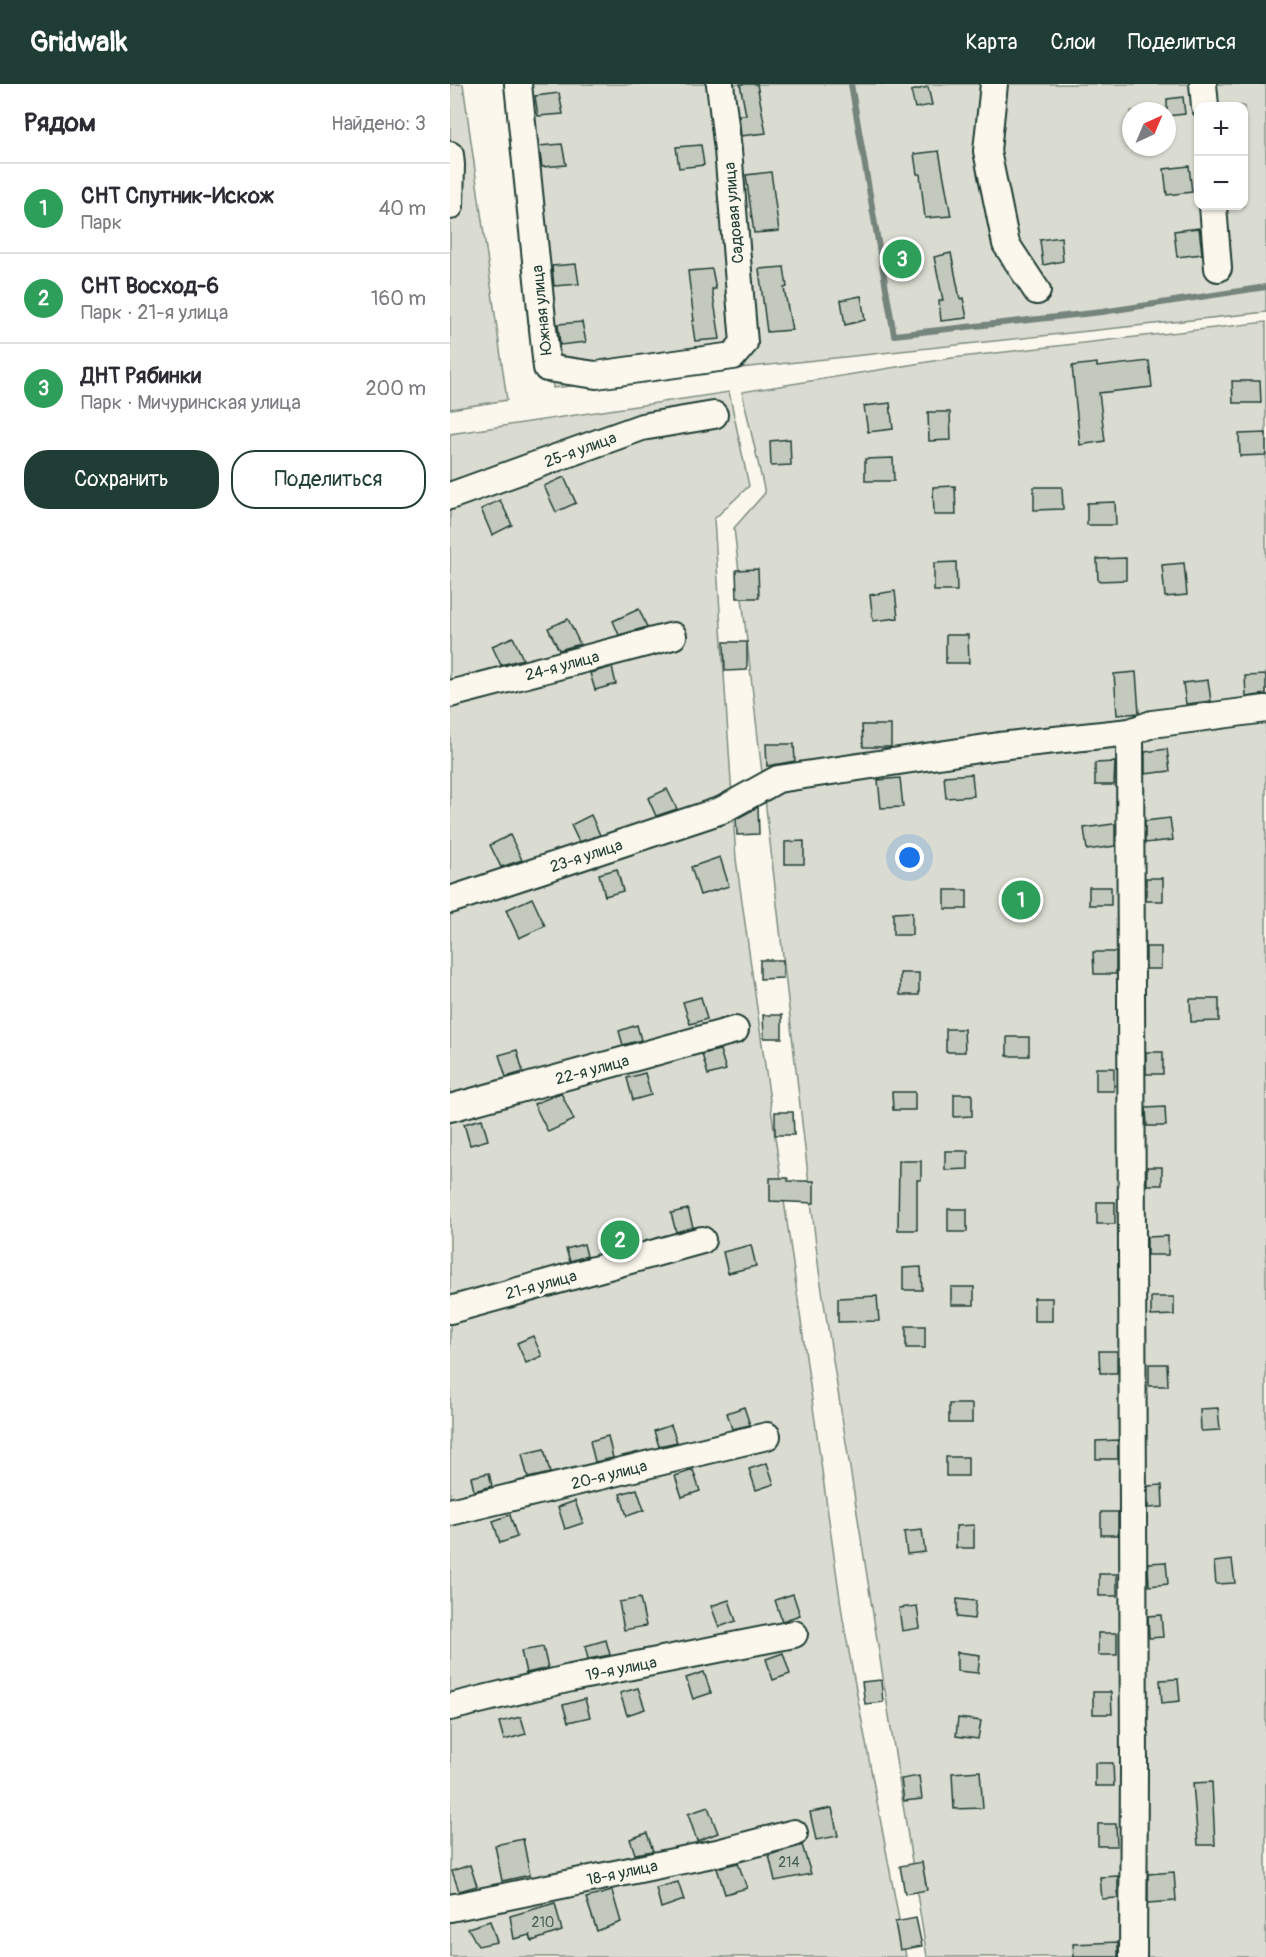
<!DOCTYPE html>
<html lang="ru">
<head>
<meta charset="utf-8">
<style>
  :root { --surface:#fff; --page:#f2f2f3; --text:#2b2b33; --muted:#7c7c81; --line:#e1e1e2; --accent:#1f3d34 }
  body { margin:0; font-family:Pangolin,sans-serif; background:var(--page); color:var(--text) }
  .controls { position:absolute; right:18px; top:18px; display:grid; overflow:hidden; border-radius:12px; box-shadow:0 2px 4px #0004 }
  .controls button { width:54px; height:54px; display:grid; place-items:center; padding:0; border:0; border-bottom:2px solid var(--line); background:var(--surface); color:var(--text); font:30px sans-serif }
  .compass { position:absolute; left:672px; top:18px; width:54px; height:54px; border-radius:50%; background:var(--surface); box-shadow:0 2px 4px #0004; rotate:44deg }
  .you { position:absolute; left:460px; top:774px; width:21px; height:21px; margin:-15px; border:4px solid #fff; border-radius:50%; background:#1a73e8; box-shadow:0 0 0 9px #1a73e833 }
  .badge { display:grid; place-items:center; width:39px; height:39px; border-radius:50%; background:var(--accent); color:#fff; font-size:20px; font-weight:700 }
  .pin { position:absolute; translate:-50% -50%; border:3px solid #fff; box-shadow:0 2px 6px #0006 }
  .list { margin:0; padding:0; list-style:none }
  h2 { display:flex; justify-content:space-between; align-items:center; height:78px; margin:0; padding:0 24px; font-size:26px }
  h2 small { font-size:20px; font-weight:400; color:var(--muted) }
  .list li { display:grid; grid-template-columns:39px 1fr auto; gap:18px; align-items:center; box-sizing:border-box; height:90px; padding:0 24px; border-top:2px solid var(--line) }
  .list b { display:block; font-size:22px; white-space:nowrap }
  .list p { margin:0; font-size:20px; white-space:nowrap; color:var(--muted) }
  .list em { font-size:20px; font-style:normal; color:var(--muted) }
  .actions { display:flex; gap:12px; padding:18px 24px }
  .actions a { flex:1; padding:14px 0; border:2px solid var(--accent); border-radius:24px; text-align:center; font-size:21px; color:var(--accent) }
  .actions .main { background:var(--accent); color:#fff }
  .map { position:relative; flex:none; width:816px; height:1873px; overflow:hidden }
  header { display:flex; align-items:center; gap:36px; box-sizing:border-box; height:84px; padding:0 30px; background:var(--accent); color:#fff }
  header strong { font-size:28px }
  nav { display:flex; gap:33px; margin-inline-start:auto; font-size:21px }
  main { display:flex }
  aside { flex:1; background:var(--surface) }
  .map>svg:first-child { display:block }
</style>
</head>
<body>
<header>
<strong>Gridwalk</strong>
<nav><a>Карта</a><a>Слои</a><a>Поделиться</a></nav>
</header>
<main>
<aside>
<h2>Рядом<small>Найдено: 3</small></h2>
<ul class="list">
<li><span class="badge" style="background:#2e9e5b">1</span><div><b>СНТ Спутник-Искож</b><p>Парк</p></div><em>40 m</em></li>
<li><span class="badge" style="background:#2e9e5b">2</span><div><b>СНТ Восход-6</b><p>Парк · 21-я улица</p></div><em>160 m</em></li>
<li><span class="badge" style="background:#2e9e5b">3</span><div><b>ДНТ Рябинки</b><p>Парк · Мичуринская улица</p></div><em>200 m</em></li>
</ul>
<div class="actions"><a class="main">Сохранить</a><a>Поделиться</a></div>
</aside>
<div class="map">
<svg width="816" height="1873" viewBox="0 0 816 1873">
  <rect width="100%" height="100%" fill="#fbf7ec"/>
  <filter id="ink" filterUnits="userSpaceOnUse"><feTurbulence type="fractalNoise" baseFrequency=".0167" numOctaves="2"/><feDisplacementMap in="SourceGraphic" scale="12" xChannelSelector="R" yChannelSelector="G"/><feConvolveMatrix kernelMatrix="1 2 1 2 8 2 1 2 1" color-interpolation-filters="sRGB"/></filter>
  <g filter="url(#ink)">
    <g fill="#dbdcd1" stroke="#7d8c82" stroke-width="1.5" fill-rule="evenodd">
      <polygon points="0,0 13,0 57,316 0,325"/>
      <path d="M67 0H816V228L103 304ZM748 22H794V122H748ZM681 27H717V63H681Z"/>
      <polygon points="816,238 816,1873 477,1873 369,1187 284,444 315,409 292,308 502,274"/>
      <polygon points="279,308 299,402 264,435 286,775 393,1536 456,1873 0,1873 0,350"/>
    </g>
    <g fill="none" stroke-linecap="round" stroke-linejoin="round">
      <polyline stroke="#74847b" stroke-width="6" points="401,0 444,251 652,228 816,203"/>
    </g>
    <g fill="#c4c9be" stroke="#1f3d34" stroke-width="1.5">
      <polygon points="290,0 307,0 316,49 291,52 289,31 296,31"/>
      <polygon points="478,3 482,21 465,24 461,7"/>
      <polygon points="109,9 113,30 88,32 85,12"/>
      <polygon points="733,13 735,30 717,32 717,15"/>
      <polygon points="112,60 116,81 92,83 89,62"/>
      <polygon points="251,61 254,81 229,84 226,63"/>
      <polygon points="489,67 501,132 475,134 470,90 467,90 464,70"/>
      <polygon points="739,82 742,108 717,111 714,85"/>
      <polygon points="321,88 329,147 304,149 296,91"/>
      <polygon points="749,144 752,170 727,173 724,147"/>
      <polygon points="611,153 613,177 593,181 590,156"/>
      <polygon points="501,169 510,215 513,214 517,234 491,237 489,217 493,216 484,173"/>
      <polygon points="126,180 129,200 104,202 102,182"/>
      <polygon points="334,183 337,203 334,204 342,246 317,248 309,185"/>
      <polygon points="262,185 266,205 262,205 270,255 245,257 242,237 244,237 238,187"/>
      <polygon points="411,212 415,236 395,241 391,216"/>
      <polygon points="132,238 136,258 110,261 108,240"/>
      <polygon points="699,277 702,303 649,309 655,357 630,361 622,282 647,279 647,283"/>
      <polygon points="782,297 810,297 811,319 783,319"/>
      <polygon points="440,319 443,345 418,348 414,322"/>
      <polygon points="478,328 500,328 501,356 479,357"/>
      <polygon points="816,349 816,371 790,372 789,350"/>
      <polygon points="340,355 341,381 321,382 320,357"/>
      <polygon points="443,374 444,397 415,397 415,375"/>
      <polygon points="114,393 126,419 106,428 94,402"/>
      <polygon points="505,402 506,431 484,431 483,403"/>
      <polygon points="584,403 612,403 613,425 584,426"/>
      <polygon points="50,416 62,441 42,451 31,425"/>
      <polygon points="665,418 666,441 637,441 637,419"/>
      <polygon points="676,474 676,496 648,497 647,475"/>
      <polygon points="506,478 507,507 484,507 484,479"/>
      <polygon points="734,479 737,511 715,513 712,481"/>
      <polygon points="308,485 309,514 287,514 286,486"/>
      <polygon points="445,507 448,534 423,537 420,511"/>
      <polygon points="189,525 197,543 169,551 163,537"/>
      <polygon points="118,535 130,560 109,566 98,544"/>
      <polygon points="496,551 518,551 519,579 496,579"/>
      <polygon points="63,553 73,575 51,581 42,562"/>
      <polygon points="274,558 297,558 297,586 275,587"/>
      <polygon points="162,583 166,600 145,606 140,589"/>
      <polygon points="686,588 689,629 667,631 664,590"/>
      <polygon points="816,591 816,610 796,613 795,592"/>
      <polygon points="758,596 761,617 736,620 733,599"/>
      <polygon points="412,641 441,641 441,663 413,663"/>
      <polygon points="316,660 344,660 345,677 317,682"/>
      <polygon points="717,665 720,687 695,690 695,668"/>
      <polygon points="665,678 664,701 645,701 645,679"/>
      <polygon points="522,690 524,712 496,714 494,692"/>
      <polygon points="450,694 453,723 431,724 428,696"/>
      <polygon points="217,705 227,725 206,732 198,714"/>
      <polygon points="308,723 309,750 287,751 286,735"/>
      <polygon points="141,731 150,751 129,758 121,741"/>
      <polygon points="720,734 723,756 695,759 695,737"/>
      <polygon points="663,740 665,740 665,762 637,766 634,744"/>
      <polygon points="60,751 72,776 51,783 40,761"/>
      <polygon points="354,757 354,780 335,780 335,758"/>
      <polygon points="270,773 279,802 250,811 241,783"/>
      <polygon points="167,785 173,807 155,812 149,790"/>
      <rect x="696" y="794" width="17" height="23"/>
      <rect x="639" y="803" width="22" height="18"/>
      <rect x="495" y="806" width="22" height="19"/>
      <polygon points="82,814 95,842 69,854 56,826"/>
      <polygon points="462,828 462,851 443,851 443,829"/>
      <rect x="696" y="863" width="15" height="22"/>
      <polygon points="643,868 666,868 666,890 644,890"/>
      <polygon points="310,876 333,876 333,894 310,895"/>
      <rect x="450" y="889" width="19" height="22"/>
      <polygon points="251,913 257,935 240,940 233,918"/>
      <polygon points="740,915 769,915 769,937 741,938"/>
      <polygon points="313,931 332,931 332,954 314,954"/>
      <polygon points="187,941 191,956 173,961 169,947"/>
      <polygon points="496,945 514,945 515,968 496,968"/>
      <rect x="557" y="953" width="22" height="19"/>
      <polygon points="67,966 73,988 56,993 49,971"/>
      <polygon points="270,966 276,986 258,991 252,970"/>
      <rect x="696" y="968" width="17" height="22"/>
      <rect x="646" y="984" width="18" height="23"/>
      <polygon points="195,989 201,1011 183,1016 177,994"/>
      <polygon points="442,1008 465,1008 465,1026 443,1026"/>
      <polygon points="111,1009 124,1036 98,1048 84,1020"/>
      <polygon points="504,1010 522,1010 522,1032 504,1033"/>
      <polygon points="715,1023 716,1042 697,1042 696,1024"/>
      <polygon points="325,1028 343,1028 344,1051 325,1051"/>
      <polygon points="32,1035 38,1056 20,1061 14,1040"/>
      <polygon points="495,1067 518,1067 518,1085 495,1086"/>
      <polygon points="449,1077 471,1077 471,1096 467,1096 467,1146 448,1146"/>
      <rect x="697" y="1083" width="15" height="18"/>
      <polygon points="320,1094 338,1094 338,1097 364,1097 364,1119 320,1117"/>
      <rect x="647" y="1118" width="18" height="22"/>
      <polygon points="238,1125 243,1143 226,1148 221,1129"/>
      <rect x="498" y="1125" width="19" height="23"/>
      <polygon points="718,1152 718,1171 697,1171 697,1153"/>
      <polygon points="134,1160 137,1172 120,1177 116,1165"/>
      <polygon points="301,1161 306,1182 278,1189 273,1168"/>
      <polygon points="471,1183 472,1206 453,1206 453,1184"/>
      <rect x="501" y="1203" width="23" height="18"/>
      <polygon points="427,1212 429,1237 388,1238 388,1214"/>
      <polygon points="701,1213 724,1213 724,1231 701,1232"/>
      <rect x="584" y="1214" width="18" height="23"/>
      <rect x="456" y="1242" width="19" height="22"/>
      <polygon points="83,1252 92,1272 76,1279 67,1259"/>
      <polygon points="649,1267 667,1267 667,1289 650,1289"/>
      <polygon points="699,1280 717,1280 718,1302 699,1302"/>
      <rect x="499" y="1320" width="23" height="19"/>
      <polygon points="294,1323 300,1341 282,1345 277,1329"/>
      <polygon points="768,1324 770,1346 751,1347 750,1325"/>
      <polygon points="221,1341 227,1358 209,1362 204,1347"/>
      <polygon points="158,1352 163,1374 145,1378 140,1357"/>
      <polygon points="668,1356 668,1375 646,1375 646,1357"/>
      <polygon points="94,1365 100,1389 78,1394 72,1370"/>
      <rect x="496" y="1373" width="22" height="19"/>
      <polygon points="317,1379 324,1400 306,1406 299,1385"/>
      <polygon points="243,1386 250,1407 232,1413 225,1392"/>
      <polygon points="39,1389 42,1402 24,1407 21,1393"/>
      <polygon points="712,1401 713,1423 698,1424 698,1402"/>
      <polygon points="187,1405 194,1426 177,1432 170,1410"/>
      <polygon points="125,1417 133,1439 115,1445 108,1423"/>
      <rect x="651" y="1428" width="17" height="23"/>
      <polygon points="60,1431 67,1453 50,1459 43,1437"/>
      <polygon points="524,1441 524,1464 506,1464 506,1442"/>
      <polygon points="472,1446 475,1468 457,1470 454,1448"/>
      <polygon points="782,1476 785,1499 766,1500 764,1478"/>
      <polygon points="716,1478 718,1500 699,1502 698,1479"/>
      <rect x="649" y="1490" width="18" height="22"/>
      <polygon points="343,1510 350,1531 332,1537 325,1516"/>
      <polygon points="190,1514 196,1542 174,1546 169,1518"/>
      <polygon points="507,1515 526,1517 524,1535 507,1533"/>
      <polygon points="279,1516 286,1537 269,1543 261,1522"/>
      <polygon points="467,1522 470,1544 452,1547 449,1524"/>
      <polygon points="711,1531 713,1553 699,1554 698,1532"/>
      <rect x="648" y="1549" width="19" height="22"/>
      <polygon points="156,1556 160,1571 138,1575 135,1562"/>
      <polygon points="93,1563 98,1584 76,1589 71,1567"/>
      <polygon points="507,1568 530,1571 528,1589 507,1587"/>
      <polygon points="333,1569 340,1590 323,1596 316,1575"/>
      <polygon points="254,1588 261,1609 243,1615 236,1594"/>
      <polygon points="728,1595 730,1617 712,1619 710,1596"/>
      <polygon points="431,1596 433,1618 415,1620 412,1598"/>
      <polygon points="188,1604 195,1625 177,1631 170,1609"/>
      <polygon points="643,1608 661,1608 662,1630 643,1630"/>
      <polygon points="135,1615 140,1633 118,1638 113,1621"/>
      <polygon points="71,1633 76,1650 54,1656 49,1638"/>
      <polygon points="508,1634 531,1637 528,1655 506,1652"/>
      <polygon points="645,1679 663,1679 664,1702 645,1702"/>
      <polygon points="530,1687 533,1724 504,1725 502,1689"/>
      <polygon points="469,1692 472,1715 454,1717 451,1695"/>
      <polygon points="762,1698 765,1761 748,1761 743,1699"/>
      <polygon points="258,1723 268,1749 247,1757 238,1730"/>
      <polygon points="382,1724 388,1752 366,1756 360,1728"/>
      <polygon points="648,1740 666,1740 667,1762 648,1762"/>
      <polygon points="197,1749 203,1767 185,1770 180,1755"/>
      <polygon points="73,1755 80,1791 52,1797 45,1761"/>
      <polygon points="352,1761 361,1790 325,1797 319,1771"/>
      <polygon points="472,1778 477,1806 455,1810 450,1782"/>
      <polygon points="288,1779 297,1804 275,1810 267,1784"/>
      <polygon points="20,1781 27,1802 9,1807 2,1787"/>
      <polygon points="724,1788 726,1817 698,1819 698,1790"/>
      <polygon points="668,1792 668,1814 652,1815 650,1793"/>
      <polygon points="228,1798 234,1816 211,1824 206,1804"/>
      <polygon points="162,1807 171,1838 147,1847 136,1814"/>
      <polygon points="105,1819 112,1847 82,1857 80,1851 64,1855 60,1832"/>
      <polygon points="466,1834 472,1862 450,1866 445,1838"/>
      <polygon points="40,1837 47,1858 28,1862 18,1844"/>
      <polygon points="668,1858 668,1873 624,1873 623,1860"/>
    </g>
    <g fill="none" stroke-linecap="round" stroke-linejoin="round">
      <g stroke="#1f3d34" stroke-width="30">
        <g id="minor">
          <polyline points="68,0 97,284 146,291 283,272 294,259 278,66 270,0"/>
          <polyline points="544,0 537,67 556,160 587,207"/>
          <polyline points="753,0 755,22"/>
          <polyline points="0,71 1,81 0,122"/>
          <polyline points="763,122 768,184"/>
          <polyline points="0,412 192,343 264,331"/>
          <polyline points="0,610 223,552"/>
          <polyline points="680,648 684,1684 683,1873"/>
          <polyline points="0,816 272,726 328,695 549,662 680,648 702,640 816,625"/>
          <polyline points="0,1024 285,946"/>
          <polyline points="0,1226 252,1156"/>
          <polyline points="0,1428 317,1352"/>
          <polyline points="0,1623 121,1594 344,1550"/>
          <polyline points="0,1824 267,1769 344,1749"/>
        </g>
      </g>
      <use href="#minor" stroke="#fbf7ec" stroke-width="26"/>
    </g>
  </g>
  <g text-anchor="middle" stroke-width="6" stroke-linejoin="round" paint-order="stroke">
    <g font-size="14" fill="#486056">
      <text x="339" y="1783">214</text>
      <text x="93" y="1843">210</text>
    </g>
    <g font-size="16" fill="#1f3d34" stroke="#fbf7ec">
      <text transform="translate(283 129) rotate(-95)" y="6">Садовая улица</text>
      <text transform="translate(91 226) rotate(-96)" y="6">Южная улица</text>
      <text transform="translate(130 365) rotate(-20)" y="6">25-я улица</text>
      <text transform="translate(112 581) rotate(-15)" y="6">24-я улица</text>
      <text transform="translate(136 771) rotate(-18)" y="6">23-я улица</text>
      <text transform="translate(142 985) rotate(-15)" y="6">22-я улица</text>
      <text transform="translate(91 1200) rotate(-15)" y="6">21-я улица</text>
      <text transform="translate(159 1390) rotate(-14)" y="6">20-я улица</text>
      <text transform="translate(171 1584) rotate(-11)" y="6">19-я улица</text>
      <text transform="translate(172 1788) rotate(-12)" y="6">18-я улица</text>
    </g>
  </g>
</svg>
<div class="controls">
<button>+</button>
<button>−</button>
</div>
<svg class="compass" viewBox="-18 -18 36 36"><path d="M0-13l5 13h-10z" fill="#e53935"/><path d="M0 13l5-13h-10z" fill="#7c7c81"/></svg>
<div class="you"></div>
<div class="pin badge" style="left:571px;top:816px;background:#2e9e5b">1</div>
<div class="pin badge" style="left:170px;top:1156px;background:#2e9e5b">2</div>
<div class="pin badge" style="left:452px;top:175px;background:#2e9e5b">3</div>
</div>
</main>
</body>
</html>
